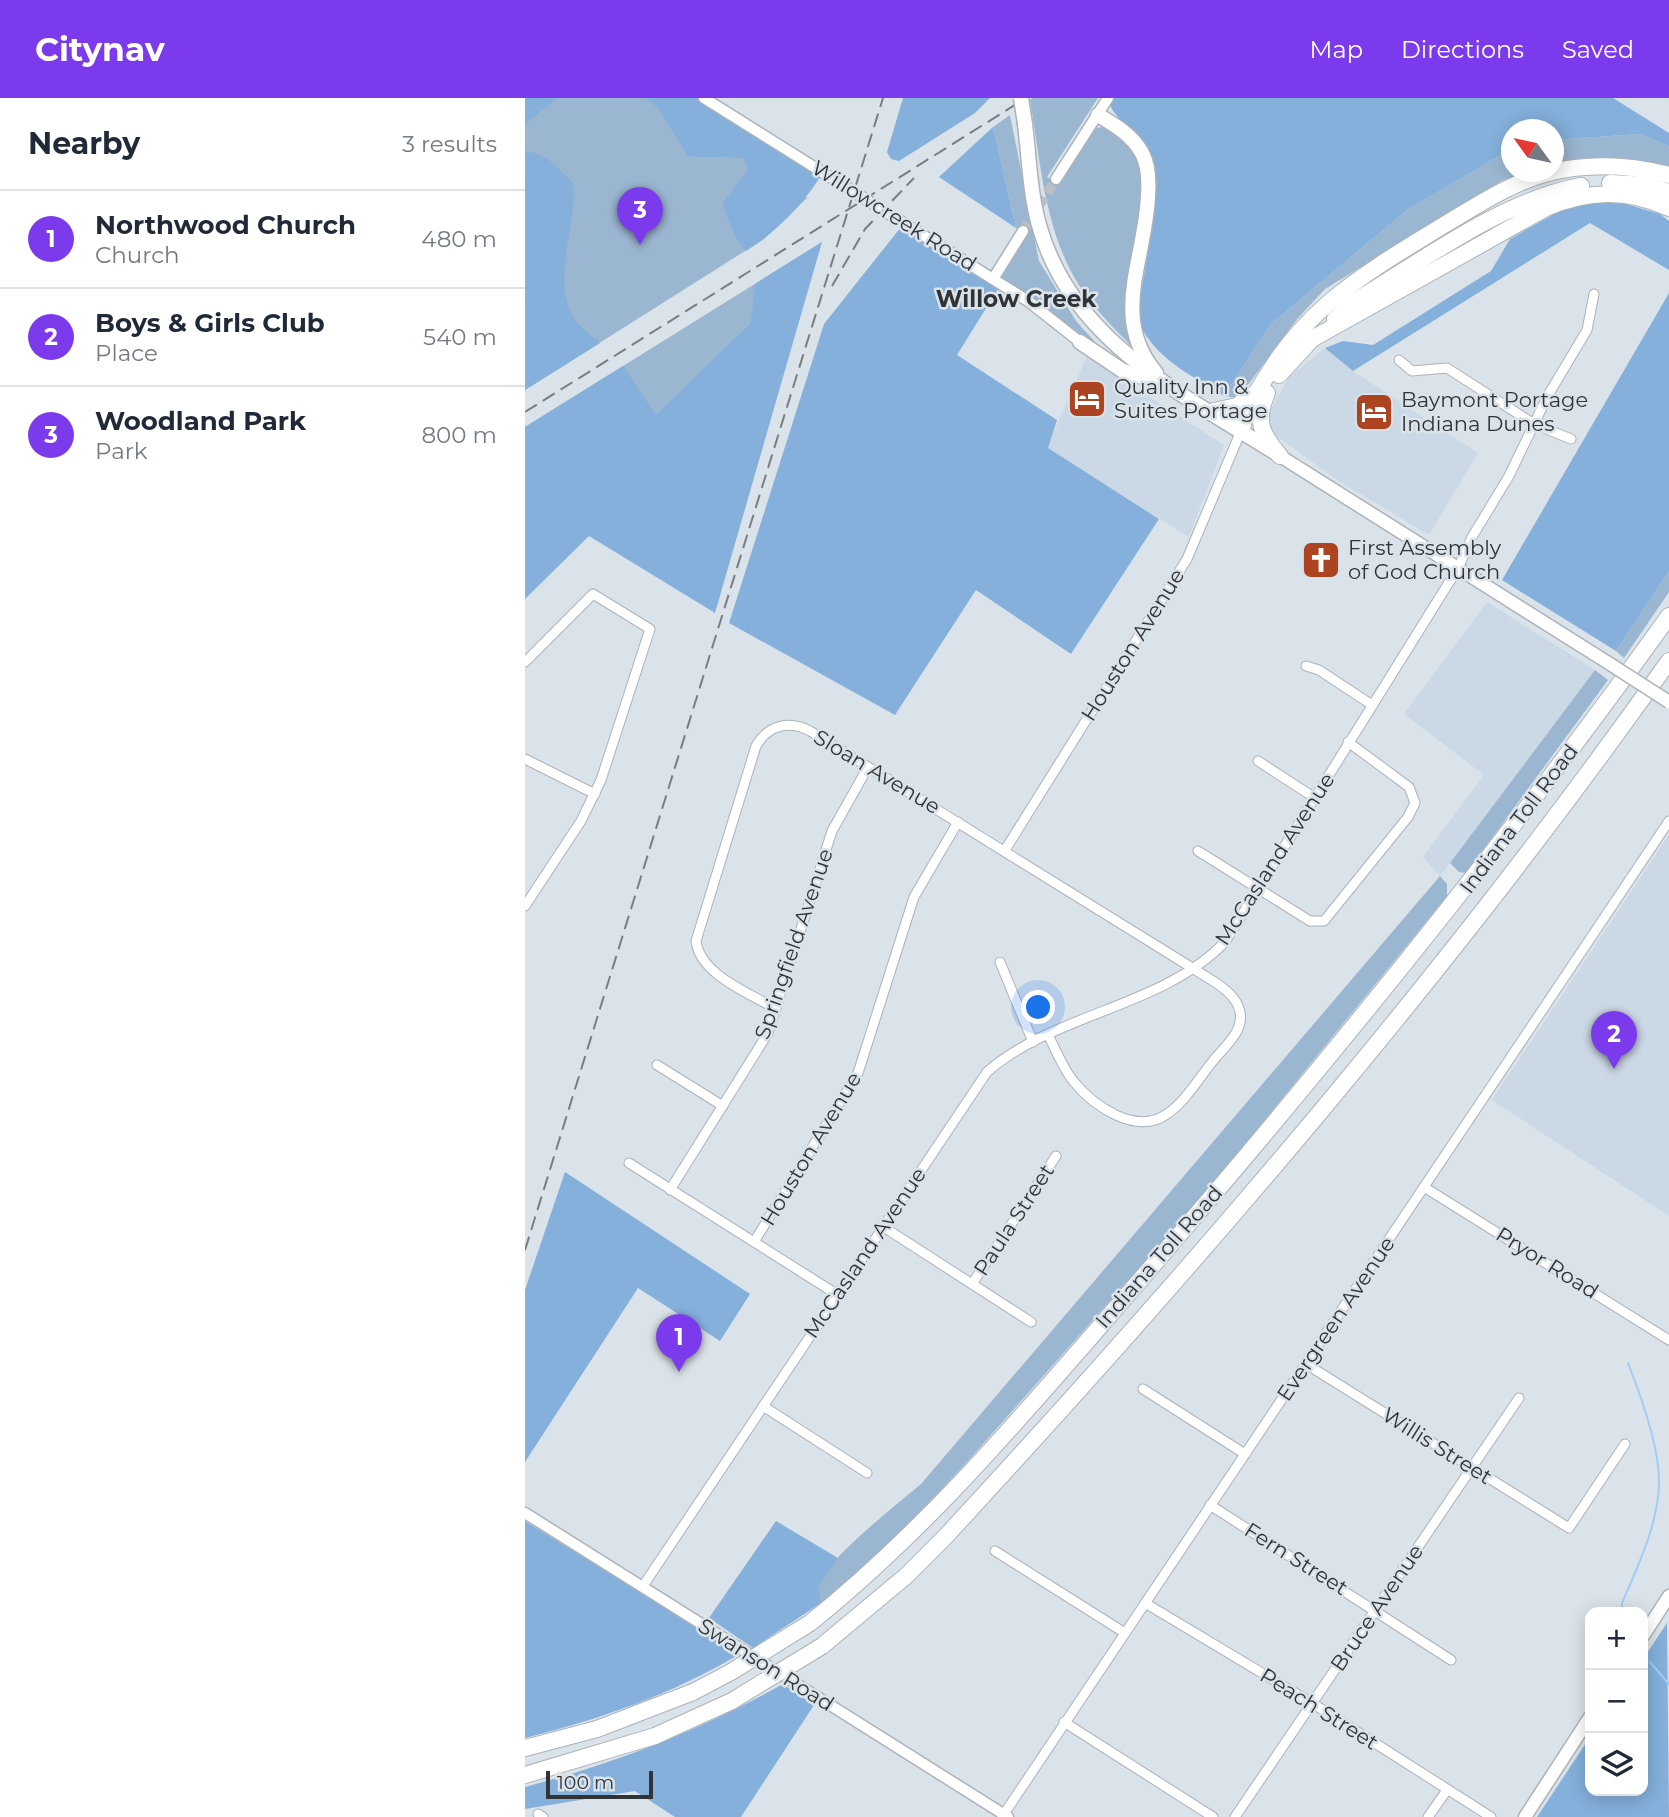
<!DOCTYPE html>
<html lang="en">
<head>
<meta charset="utf-8">
<style>
  :root { --surface:#fff; --page:#f2f2f3; --text:#1f2937; --muted:#747a83; --line:#e0e1e3; --accent:#7c3aed }
  body { margin:0; font-family:Montserrat,sans-serif; background:var(--page); color:var(--text) }
  .controls { position:absolute; right:21px; bottom:21px; display:grid; overflow:hidden; border-radius:14px; box-shadow:0 4px 18px #0003 }
  .controls button { width:63px; height:63px; display:grid; place-items:center; padding:0; border:0; border-bottom:2px solid var(--line); background:var(--surface); color:var(--text); font:35px sans-serif }
  .compass { position:absolute; left:976px; top:21px; width:63px; height:63px; border-radius:50%; background:var(--surface); box-shadow:0 4px 18px #0003; rotate:303deg }
  .scale { position:absolute; left:21px; bottom:18px; width:107px; box-sizing:border-box; padding-left:7px; border:4px solid #313437; border-top:0; font-size:19px; line-height:24px; white-space:nowrap; color:#313437; -webkit-text-stroke:5px #dbe3ea; paint-order:stroke }
  .you { position:absolute; left:514px; top:910px; width:24px; height:24px; margin:-18px; border:5px solid #fff; border-radius:50%; background:#1a73e8; box-shadow:0 0 0 10px #1a73e833 }
  .badge { display:grid; place-items:center; width:46px; height:46px; border-radius:50%; background:var(--accent); color:#fff; font-size:23px; font-weight:700 }
  .pin { position:absolute; translate:-50% -58px; filter:drop-shadow(0 2px 4px #0008) }
  .pin::after { content:''; position:absolute; top:37px; width:24px; height:21px; background:inherit; clip-path:polygon(0 0,100% 0,50% 100%) }
  .list { margin:0; padding:0; list-style:none }
  h2 { display:flex; justify-content:space-between; align-items:center; height:91px; margin:0; padding:0 28px; font-size:30px }
  h2 small { font-size:23px; font-weight:400; color:var(--muted) }
  .list li { display:grid; grid-template-columns:46px 1fr auto; gap:21px; align-items:center; box-sizing:border-box; height:98px; padding:0 28px; border-top:2px solid var(--line) }
  .list b { display:block; font-size:26px; white-space:nowrap }
  .list p { margin:0; font-size:23px; white-space:nowrap; color:var(--muted) }
  .list em { font-size:23px; font-style:normal; color:var(--muted) }
  .icon { flex:none; width:38px; height:38px; fill:none; stroke:currentColor; stroke-width:2; stroke-linecap:round; stroke-linejoin:round }
  .map { position:relative; flex:none; width:1144px; height:1719px; overflow:hidden }
  header { display:flex; align-items:center; gap:42px; box-sizing:border-box; height:98px; padding:0 35px; background:var(--accent); color:#fff }
  header strong { font-size:33px }
  nav { display:flex; gap:38px; margin-inline-start:auto; font-size:24px }
  main { display:flex }
  aside { flex:1; background:var(--surface) }
  .map>svg:first-child { display:block }
</style>
</head>
<body>
<header>
<strong>Citynav</strong>
<nav><a>Map</a><a>Directions</a><a>Saved</a></nav>
</header>
<main>
<aside>
<h2>Nearby<small>3 results</small></h2>
<ul class="list">
<li><span class="badge">1</span><div><b>Northwood Church</b><p>Church</p></div><em>480 m</em></li>
<li><span class="badge">2</span><div><b>Boys &amp; Girls Club</b><p>Place</p></div><em>540 m</em></li>
<li><span class="badge">3</span><div><b>Woodland Park</b><p>Park</p></div><em>800 m</em></li>
</ul>
</aside>
<div class="map">
<svg width="1144" height="1719" viewBox="0 0 1144 1719">
  <rect width="100%" height="100%" fill="#dbe3ea"/>
  <g fill="#cbd8e5">
    <polygon points="800,250 828,273 953,355 904,437 812,382 742,331 743,316 764,279"/>
    <polygon points="562,258 699,347 664,439 522,350"/>
    <polygon points="962,504 1070,572 915,778 898,759 959,677 879,616"/>
    <polygon points="1144,737 1144,1118 967,1002"/>
  </g>
  <g fill="#9bb6d0">
    <polygon points="0,0 168,0 282,100 239,141 0,292"/>
    <path d="M508 0H573L522 79 533 85 570 30 578 29C589 35 601 41 608 51 634 86 605 159 601 199 599 218 604 234 610 252 593 234 574 216 560 196 520 141 516 66 505 2Z"/>
    <polygon points="485,17 514,163 551,223 581,256 513,204 475,180 502,136 491,130 468,29"/>
    <path d="M1114 36 1144 48V71C1105 58 1068 63 1029 70V42Z"/>
    <polygon points="986,51 986,74 1011,74 978,82 800,191 773,220 713,300 699,298 746,226 882,112"/>
    <polygon points="297,144 226,224 31,417 0,396 0,329"/>
    <polygon points="1144,473 1144,494 1099,560 1091,553"/>
    <polygon points="1070,572 1083,582 941,775 934,774 925,765"/>
    <path d="M915 778 922 786V798L678 1098 442 1364 367 1444 296 1505C295 1500 292 1493 293 1488 297 1465 375 1404 396 1386Z"/>
  </g>
  <g fill="#84b0db">
    <polygon points="0,0 32,0 0,26"/>
    <path d="M121 0H172L295 79C277 108 251 134 221 153L210 138 197 106 223 72 219 61C200 56 183 61 163 58L133 10Z"/>
    <polygon points="378,0 465,0 450,15 374,63 366,61 362,54"/>
    <path d="M589 0H1088L1144 35V48L1114 36 1029 42 1028 32H986V51L882 112 746 226 699 298C665 276 626 259 612 219 618 175 638 98 625 56 618 33 594 28 585 7Z"/>
    <polygon points="468,29 491,130 414,79"/>
    <path d="M7 54 22 60 48 85C53 127 24 185 51 223 57 231 67 238 75 245L0 292V55Z"/>
    <polygon points="1084,101 1135,116 1144,123 1144,172 1065,125 828,273 800,250 818,243 848,247 966,173 985,141 1047,106"/>
    <polygon points="376,129 473,191 432,257 532,322 523,350 634,421 546,556 451,492 370,617 204,525 299,226"/>
    <polygon points="297,144 190,515 64,438 0,501 0,329 98,268 131,317 226,224 230,186"/>
    <polygon points="1144,195 1144,473 1091,553 977,482"/>
    <polygon points="40,1074 225,1196 195,1243 113,1190 0,1364 0,1192"/>
    <path d="M0 1423 215 1556C147 1596 76 1621 0 1640Z"/>
    <polygon points="251,1423 313,1460 293,1489 296,1505 228,1550 184,1520"/>
    <polygon points="1142,1525 1144,1719 1012,1719 1065,1639 1065,1693 1118,1693 1118,1561"/>
    <path d="M258 1586 289 1607 216 1719H150L110 1693 0 1711V1689C91 1665 176 1632 258 1586Z"/>
  </g>
  <g fill="none" stroke-linecap="round" stroke-linejoin="round">
    <g stroke="#9fcdf8" stroke-width="2">
      <path d="M1097 1514V1505C1113 1468 1133 1426 1134 1386 1135 1351 1116 1298 1103 1265"/>
      <polyline points="1125,1564 1144,1586"/>
    </g>
    <polyline stroke="#b9c0c6" stroke-width="10" stroke-dasharray="10 5" stroke-linecap="butt" points="498,133 531,81"/>
    <g stroke="#acb2b9" stroke-width="11">
      <g id="minor">
        <polyline points="874,262 887,273 922,270 1009,326 1046,341"/>
        <polyline points="0,564 68,496 125,531 76,682 56,723 0,808"/>
        <polyline points="781,568 794,572 847,607"/>
        <polyline points="0,661 70,696"/>
        <polyline points="733,663 790,700"/>
        <polyline points="480,752 662,461 716,333"/>
        <polyline points="673,753 785,823 799,823 883,719 890,705 884,689 823,644"/>
        <polyline points="475,864 508,944"/>
        <path d="M251 911C225 895 175 877 171 843L231 648C243 627 264 622 285 633L669 871C685 882 711 893 715 914 719 934 699 949 688 963 674 980 660 1004 642 1016 611 1038 569 1008 549 984 538 971 531 952 523 937"/>
        <polyline points="132,967 198,1008"/>
        <polyline points="104,1065 313,1197"/>
        <polyline points="899,1089 1144,1242"/>
        <polyline points="145,1092 243,935 307,733 343,669"/>
        <polyline points="357,1128 506,1224"/>
        <polyline points="229,1144 333,975 389,799 433,724"/>
        <polyline points="447,1186 531,1058"/>
        <polyline points="781,1266 1044,1430 1100,1346"/>
        <polyline points="618,1291 720,1356"/>
        <polyline points="238,1308 342,1375"/>
        <polyline points="685,1407 926,1562"/>
        <polyline points="470,1453 600,1535"/>
        <path d="M118 1488 462 974C529 915 638 909 700 844L933 470 947 439 984 378 1022 299 1062 232 1069 196"/>
        <polyline points="620,1505 787,1605 966,1719"/>
        <polyline points="539,1624 688,1719"/>
        <polyline points="13,1716 18,1719"/>
        <polyline points="477,1719 1144,723"/>
        <polyline points="710,1719 994,1300"/>
        <polyline points="903,1719 922,1692"/>
      </g>
    </g>
    <g stroke="#acb2b9" stroke-width="13">
      <g id="tertiary">
        <polyline points="179,0 503,203 555,244"/>
        <polyline points="531,81 583,0"/>
        <polyline points="468,181 498,133"/>
        <polyline points="0,1415 483,1719"/>
      </g>
    </g>
    <g stroke="#acb2b9" stroke-width="15">
      <g id="secondary">
        <polyline points="755,358 1085,566"/>
        <polyline points="1118,1538 1144,1498"/>
        <polyline points="1000,1719 1065,1619"/>
      </g>
    </g>
    <g stroke="#acb2b9" stroke-width="17">
      <g id="primary">
        <path d="M573 17C590 27 607 37 617 55 624 68 624 83 623 97 621 160 584 220 631 275"/>
        <path d="M500 26C504 59 505 95 514 127 546 243 657 296 751 355"/>
        <polyline points="555,244 598,273 627,282"/>
      </g>
    </g>
    <g stroke="#acb2b9" stroke-width="18">
      <g id="motorway">
        <polyline points="1085,85 1121,87 1144,94"/>
        <path d="M810 221 827 205C896 164 977 102 1056 88"/>
        <path d="M754 277 787 241 1021 110C1063 92 1102 91 1144 110"/>
        <path d="M742 295C730 323 736 336 755 358"/>
        <polyline points="685,314 712,308 727,297"/>
        <path d="M716 333C721 312 731 294 743 276 787 204 849 170 919 127 953 107 985 85 1023 75 1063 65 1105 67 1144 77"/>
        <path d="M285 1525C410 1425 512 1300 617 1180 802 966 979 748 1144 518"/>
        <path d="M297 1548 381 1478 421 1438C676 1162 927 870 1144 563"/>
        <polyline points="0,1650 72,1631 168,1594"/>
        <polyline points="0,1677 130,1638 207,1603"/>
      </g>
    </g>
    <use href="#minor" stroke="#fff" stroke-width="9"/>
    <use href="#tertiary" stroke="#fff" stroke-width="10"/>
    <use href="#secondary" stroke="#fff" stroke-width="12"/>
    <use href="#primary" stroke="#fff" stroke-width="14"/>
    <use href="#motorway" stroke="#fff" stroke-width="16"/>
    <g stroke="#797e83" stroke-width="2" stroke-dasharray="14 7" stroke-linecap="butt">
      <polyline points="307,188 340,131 389,80"/>
      <polyline points="0,314 501,0"/>
      <polyline points="0,1152 358,0"/>
    </g>
    <g stroke="#acb2b9" stroke-width="15" stroke-linecap="butt">
      <polyline id="secondary-bridge" points="1085,566 1144,604"/>
    </g>
    <g stroke="#acb2b9" stroke-width="17" stroke-linecap="butt">
      <polyline id="primary-bridge" points="496,0 500,26"/>
    </g>
    <g stroke="#acb2b9" stroke-width="18" stroke-linecap="butt">
      <g id="motorway-bridge">
        <polyline points="168,1594 206,1574 285,1525"/>
        <polyline points="207,1603 297,1548"/>
      </g>
    </g>
    <use href="#secondary-bridge" stroke="#fff" stroke-width="12"/>
    <use href="#primary-bridge" stroke="#fff" stroke-width="14"/>
    <use href="#motorway-bridge" stroke="#fff" stroke-width="16"/>
  </g>
  <defs>
    <g id="hotel-square" transform="scale(2.0125)"><rect x="-9" y="-9" width="18" height="18" rx="4" fill="#ac4422" stroke="#dbe3ea"/><path d="M-6-4.5h1.5V1H6V5H4.5V3h-9V5H-6ZM-4 0a1.8 1.8 0 1 1 3.6 0ZM.5 0V-2.5h3Q6-2.5 6 0Z" fill="#fff"/></g>
    <g id="church-square" transform="scale(2.0125)"><rect x="-9" y="-9" width="18" height="18" rx="4" fill="#ac4422" stroke="#dbe3ea"/><path d="M-1.2-6h2.4v3.5h3.3v2.4h-3.3V6h-2.4V-.1h-3.3v-2.4h3.3Z" fill="#fff"/></g>
  </defs>
  <g fill-rule="evenodd">
    <use href="#hotel-square" x="562" y="301"/>
    <use href="#hotel-square" x="849" y="314"/>
    <use href="#church-square" x="796" y="462"/>
  </g>
  <g text-anchor="middle" stroke-width="5" stroke-linejoin="round" paint-order="stroke">
    <g font-size="21" fill="#313437" stroke="#dbe3ea">
      <text transform="translate(369 118) rotate(32)" y="7">Willowcreek Road</text>
      <text transform="translate(608 547) rotate(-58)" y="7">Houston Avenue</text>
      <text transform="translate(352 674) rotate(31)" y="7">Sloan Avenue</text>
      <text transform="translate(994 721) rotate(-53)" y="7">Indiana Toll Road</text>
      <text transform="translate(750 761) rotate(-57)" y="7">McCasland Avenue</text>
      <text transform="translate(269 846) rotate(-71)" y="7">Springfield Avenue</text>
      <text transform="translate(286 1051) rotate(-59)" y="7">Houston Avenue</text>
      <text transform="translate(489 1122) rotate(-57)" y="7">Paula Street</text>
      <text transform="translate(340 1155) rotate(-56)" y="7">McCasland Avenue</text>
      <text transform="translate(634 1159) rotate(-49)" y="7">Indiana Toll Road</text>
      <text transform="translate(1022 1165) rotate(32)" y="7">Pryor Road</text>
      <text transform="translate(811 1221) rotate(-56)" y="7">Evergreen Avenue</text>
      <text transform="translate(912 1348) rotate(32)" y="7">Willis Street</text>
      <text transform="translate(771 1461) rotate(32)" y="7">Fern Street</text>
      <text transform="translate(852 1510) rotate(-56)" y="7">Bruce Avenue</text>
      <text transform="translate(241 1567) rotate(32)" y="7">Swanson Road</text>
      <text transform="translate(794 1611) rotate(32)" y="7">Peach Street</text>
    </g>
    <g font-size="21" fill="#313437" stroke="#dbe3ea" text-anchor="start">
      <text x="589" y="296">Quality Inn &amp;<tspan x="589" dy="24">Suites Portage</tspan></text>
      <text x="876" y="309">Baymont Portage<tspan x="876" dy="24">Indiana Dunes</tspan></text>
      <text x="823" y="457">First Assembly<tspan x="823" dy="24">of God Church</tspan></text>
    </g>
    <g font-size="23" font-weight="bold" fill="#313437" stroke="#dbe3ea">
      <text x="491" y="209">Willow Creek</text>
    </g>
  </g>
</svg>
<div class="controls">
<button>+</button>
<button>−</button>
<button><svg class="icon" aria-label="layers" viewBox="0 0 24 24"><path d="M12 4l9 5-9 5-9-5zM3 14l9 5 9-5"/></svg></button>
</div>
<svg class="compass" viewBox="-18 -18 36 36"><path d="M0-13l5 13h-10z" fill="#e53935"/><path d="M0 13l5-13h-10z" fill="#747a83"/></svg>
<div class="scale">100 m</div>
<div class="you"></div>
<div class="pin badge" style="left:154px;top:1274px">1</div>
<div class="pin badge" style="left:1089px;top:971px">2</div>
<div class="pin badge" style="left:115px;top:147px">3</div>
</div>
</main>
</body>
</html>
